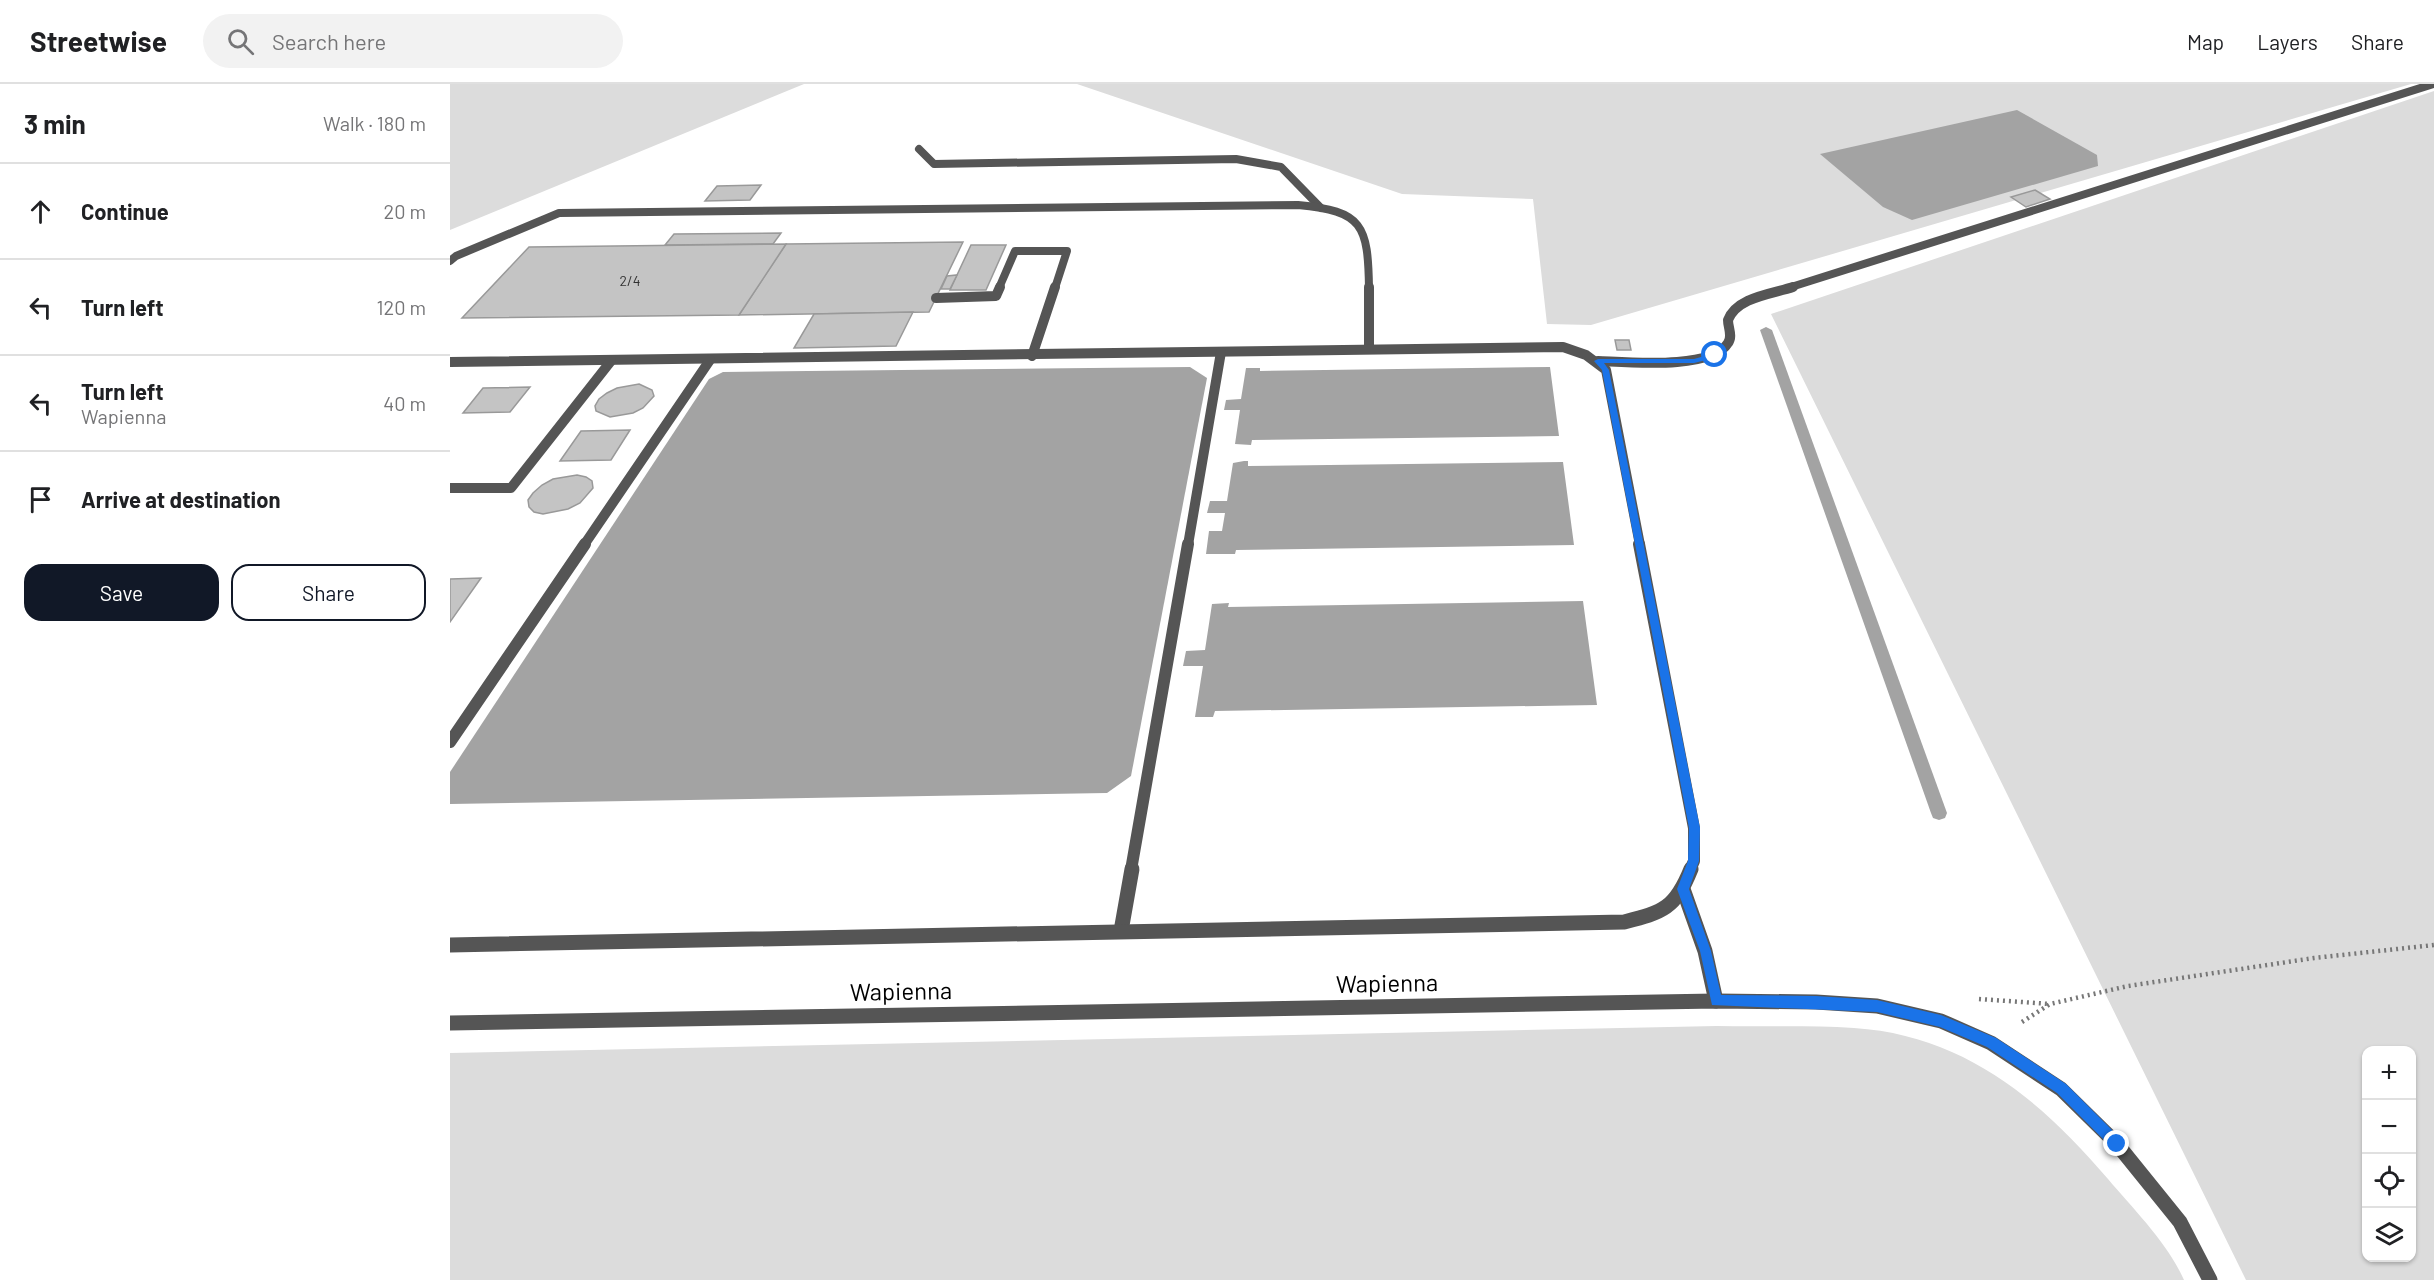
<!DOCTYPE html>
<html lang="en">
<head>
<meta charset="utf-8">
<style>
  :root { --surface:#fff; --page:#f2f2f2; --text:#202124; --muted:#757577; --line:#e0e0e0; --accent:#111827 }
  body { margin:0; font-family:Barlow,sans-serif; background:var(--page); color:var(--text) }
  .controls { position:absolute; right:18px; bottom:18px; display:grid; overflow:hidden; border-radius:12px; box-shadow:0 2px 4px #0004 }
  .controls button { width:54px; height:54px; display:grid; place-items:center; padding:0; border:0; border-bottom:2px solid var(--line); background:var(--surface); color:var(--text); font:30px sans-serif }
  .stop { position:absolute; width:18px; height:18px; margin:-14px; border:4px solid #1a73e8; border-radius:50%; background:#fff }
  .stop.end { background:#1a73e8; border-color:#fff; box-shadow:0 2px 6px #0008 }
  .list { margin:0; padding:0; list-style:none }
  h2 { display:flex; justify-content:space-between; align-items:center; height:78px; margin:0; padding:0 24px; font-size:26px }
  h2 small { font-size:20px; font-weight:400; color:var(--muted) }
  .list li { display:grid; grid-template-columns:39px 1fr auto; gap:18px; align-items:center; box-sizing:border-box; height:96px; padding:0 24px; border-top:2px solid var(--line) }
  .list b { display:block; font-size:22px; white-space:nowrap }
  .list p { margin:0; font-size:20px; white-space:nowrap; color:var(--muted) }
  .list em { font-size:20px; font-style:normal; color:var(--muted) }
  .actions { display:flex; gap:12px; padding:18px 24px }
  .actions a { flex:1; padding:14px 0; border:2px solid var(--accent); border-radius:18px; text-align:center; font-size:21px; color:var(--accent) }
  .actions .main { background:var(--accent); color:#fff }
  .icon { flex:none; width:33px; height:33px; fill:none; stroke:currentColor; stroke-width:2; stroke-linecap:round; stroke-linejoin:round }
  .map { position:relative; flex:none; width:1984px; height:1196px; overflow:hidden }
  header { display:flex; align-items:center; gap:36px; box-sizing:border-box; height:84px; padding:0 30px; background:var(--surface); border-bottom:2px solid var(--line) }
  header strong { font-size:28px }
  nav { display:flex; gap:33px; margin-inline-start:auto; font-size:21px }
  .search { width:420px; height:54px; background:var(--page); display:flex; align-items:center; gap:15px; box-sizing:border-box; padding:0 21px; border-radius:33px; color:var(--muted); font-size:22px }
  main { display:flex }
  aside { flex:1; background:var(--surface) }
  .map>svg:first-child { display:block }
</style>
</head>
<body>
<header>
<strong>Streetwise</strong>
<div class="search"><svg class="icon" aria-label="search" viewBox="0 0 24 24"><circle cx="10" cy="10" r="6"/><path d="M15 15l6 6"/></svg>Search here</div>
<nav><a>Map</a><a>Layers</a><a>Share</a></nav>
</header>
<main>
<aside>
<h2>3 min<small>Walk · 180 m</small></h2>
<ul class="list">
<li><svg class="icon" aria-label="ahead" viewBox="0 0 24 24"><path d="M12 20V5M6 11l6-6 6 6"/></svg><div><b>Continue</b></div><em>20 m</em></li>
<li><svg class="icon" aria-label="left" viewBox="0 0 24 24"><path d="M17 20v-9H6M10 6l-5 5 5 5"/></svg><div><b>Turn left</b></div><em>120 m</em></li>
<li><svg class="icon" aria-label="left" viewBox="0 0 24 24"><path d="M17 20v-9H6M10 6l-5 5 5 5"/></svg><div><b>Turn left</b><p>Wapienna</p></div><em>40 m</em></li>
<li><svg class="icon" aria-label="arrive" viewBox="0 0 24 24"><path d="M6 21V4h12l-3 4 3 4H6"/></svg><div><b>Arrive at destination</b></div></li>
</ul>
<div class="actions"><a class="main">Save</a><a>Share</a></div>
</aside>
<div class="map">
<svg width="1984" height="1196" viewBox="0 0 1984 1196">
  <rect width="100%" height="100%" fill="#fff"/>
  <g fill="#dcdcdc" fill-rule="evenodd">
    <polygon points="0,0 354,0 0,146"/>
    <polygon points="627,0 1961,0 1141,241 1097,240 1083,115 952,110"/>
    <path d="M1984 7V1196H1796L1321 230ZM1916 966H1962V1174H1916Z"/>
    <path d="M1267 942C1312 943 1359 941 1404 944 1513 951 1590 1015 1658 1095 1684 1126 1717 1158 1734 1196H0V969Z"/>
  </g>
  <g fill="#a3a3a3">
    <polygon points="1567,26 1647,71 1648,82 1462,136 1433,123 1370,70"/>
    <polygon points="740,283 757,294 681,692 657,709 0,720 0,688 259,295 273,288"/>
    <polygon points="1100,283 1109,352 802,356 801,361 785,360 790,326 774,326 776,316 791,315 796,284 810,284 810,287"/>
    <polygon points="794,377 798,377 798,382 1113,378 1124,461 786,466 785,470 756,470 759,447 772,447 775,429 757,429 760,417 777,417 783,379"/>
    <polygon points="1133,517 1147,621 765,627 763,633 745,633 753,582 733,582 736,567 755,566 762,520 779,519 778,523"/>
  </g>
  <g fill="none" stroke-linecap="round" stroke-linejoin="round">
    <polygon fill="#a3a3a3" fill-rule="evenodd" points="1316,243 1322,246 1497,729 1495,734 1489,736 1483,734 1481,729 1310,246"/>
  </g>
  <g fill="#c4c4c4" stroke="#999" stroke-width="1.5">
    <polygon points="311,101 300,116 255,117 267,102"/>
    <polygon points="1585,106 1600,115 1576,123 1561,113"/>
    <polygon points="331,149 323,160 215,161 224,150"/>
    <polygon points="513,158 479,228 289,231 336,160"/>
    <polygon points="336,160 289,231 12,234 79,163"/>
    <polygon points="521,161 556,161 536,206 500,206"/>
    <polygon points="507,191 500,205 491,205 497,192"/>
    <polygon points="463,228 446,262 344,264 364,230"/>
    <polygon points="1165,256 1179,256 1181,266 1167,266"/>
    <polygon points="189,300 202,306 204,312 193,324 183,329 160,333 146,327 145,322 149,315 157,309 167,304"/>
    <polygon points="80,303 60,328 13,329 33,304"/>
    <polygon points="180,346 161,376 110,377 131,347"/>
    <polygon points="127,391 136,393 142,397 143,404 130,419 118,425 93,430 84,428 79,423 78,416 83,409 92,401 103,395"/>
    <polygon points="31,494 0,538 0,495"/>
  </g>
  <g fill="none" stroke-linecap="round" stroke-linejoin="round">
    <g stroke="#777" stroke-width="4.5" stroke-dasharray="2 4" stroke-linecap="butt">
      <polyline points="1529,915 1600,920"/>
      <polyline points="1572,938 1600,920 1678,902 1864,874 1984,861"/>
    </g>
    <g stroke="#555" stroke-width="8">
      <polyline points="469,65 484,80 786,75 831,83 871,124"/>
      <path d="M0 177 6 172 109 129 848 121C913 127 918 141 919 204"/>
      <polyline points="549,204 565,167 617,167 605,204"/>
      <polyline points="1338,204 1983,0"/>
    </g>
    <g stroke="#555" stroke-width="10">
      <polyline points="486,214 546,212 550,203"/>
      <polyline points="919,265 919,203"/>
      <polyline points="582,272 605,203"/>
      <path d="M1148 277C1177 278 1262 286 1278 259 1283 252 1278 244 1278 236 1287 213 1322 210 1343 203"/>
      <polyline points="0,278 1113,263 1136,271 1156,286 1190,461"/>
      <polyline points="0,404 61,404 161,277"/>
      <polyline points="134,461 260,276"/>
      <polyline points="738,461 771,268"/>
    </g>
    <g stroke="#555" stroke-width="12">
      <polyline points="1189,460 1244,744 1244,777 1240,786"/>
      <polyline points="0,658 135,460"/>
      <polyline points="681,786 738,460"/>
    </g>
    <g stroke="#555" stroke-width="15">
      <polyline points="1233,805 1255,867 1266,917"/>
      <polyline points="671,847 682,785"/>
      <path d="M0 861 1174 838C1213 828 1225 825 1241 785"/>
    </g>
    <polyline stroke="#555" stroke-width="15" points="0,939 1266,917 1366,918 1427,922 1491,937 1541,959 1611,1005 1667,1060 1730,1138 1760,1196"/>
  </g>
  <polygon fill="#1a73e8" points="1265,269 1268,273 1244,279 1154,279 1159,286 1250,744 1249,777 1239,805 1261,867 1271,911 1366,912 1427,916 1491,931 1546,954 1616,1000 1671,1055 1673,1060 1671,1064 1667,1066 1662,1064 1607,1009 1537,963 1490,943 1427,928 1262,921 1250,867 1227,805 1238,777 1239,744 1152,286 1144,277 1148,275 1244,275"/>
  <g text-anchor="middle" stroke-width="4.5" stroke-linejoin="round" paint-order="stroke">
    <g font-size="14" fill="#313131">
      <text x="180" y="202">2/4</text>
    </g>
    <g font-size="24" fill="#000" stroke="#fff">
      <text transform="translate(937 900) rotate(-1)" y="8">Wapienna</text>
      <text transform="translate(451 908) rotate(-1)" y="8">Wapienna</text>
    </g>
  </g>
</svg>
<div class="controls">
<button>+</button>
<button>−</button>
<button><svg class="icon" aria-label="locate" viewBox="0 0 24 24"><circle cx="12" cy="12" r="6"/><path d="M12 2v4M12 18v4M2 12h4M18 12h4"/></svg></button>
<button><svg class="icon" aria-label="layers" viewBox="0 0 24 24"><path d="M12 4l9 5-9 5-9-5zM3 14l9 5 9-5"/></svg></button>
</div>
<div class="stop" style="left:1265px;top:271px"></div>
<div class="stop end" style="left:1667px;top:1060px"></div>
</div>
</main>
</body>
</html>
